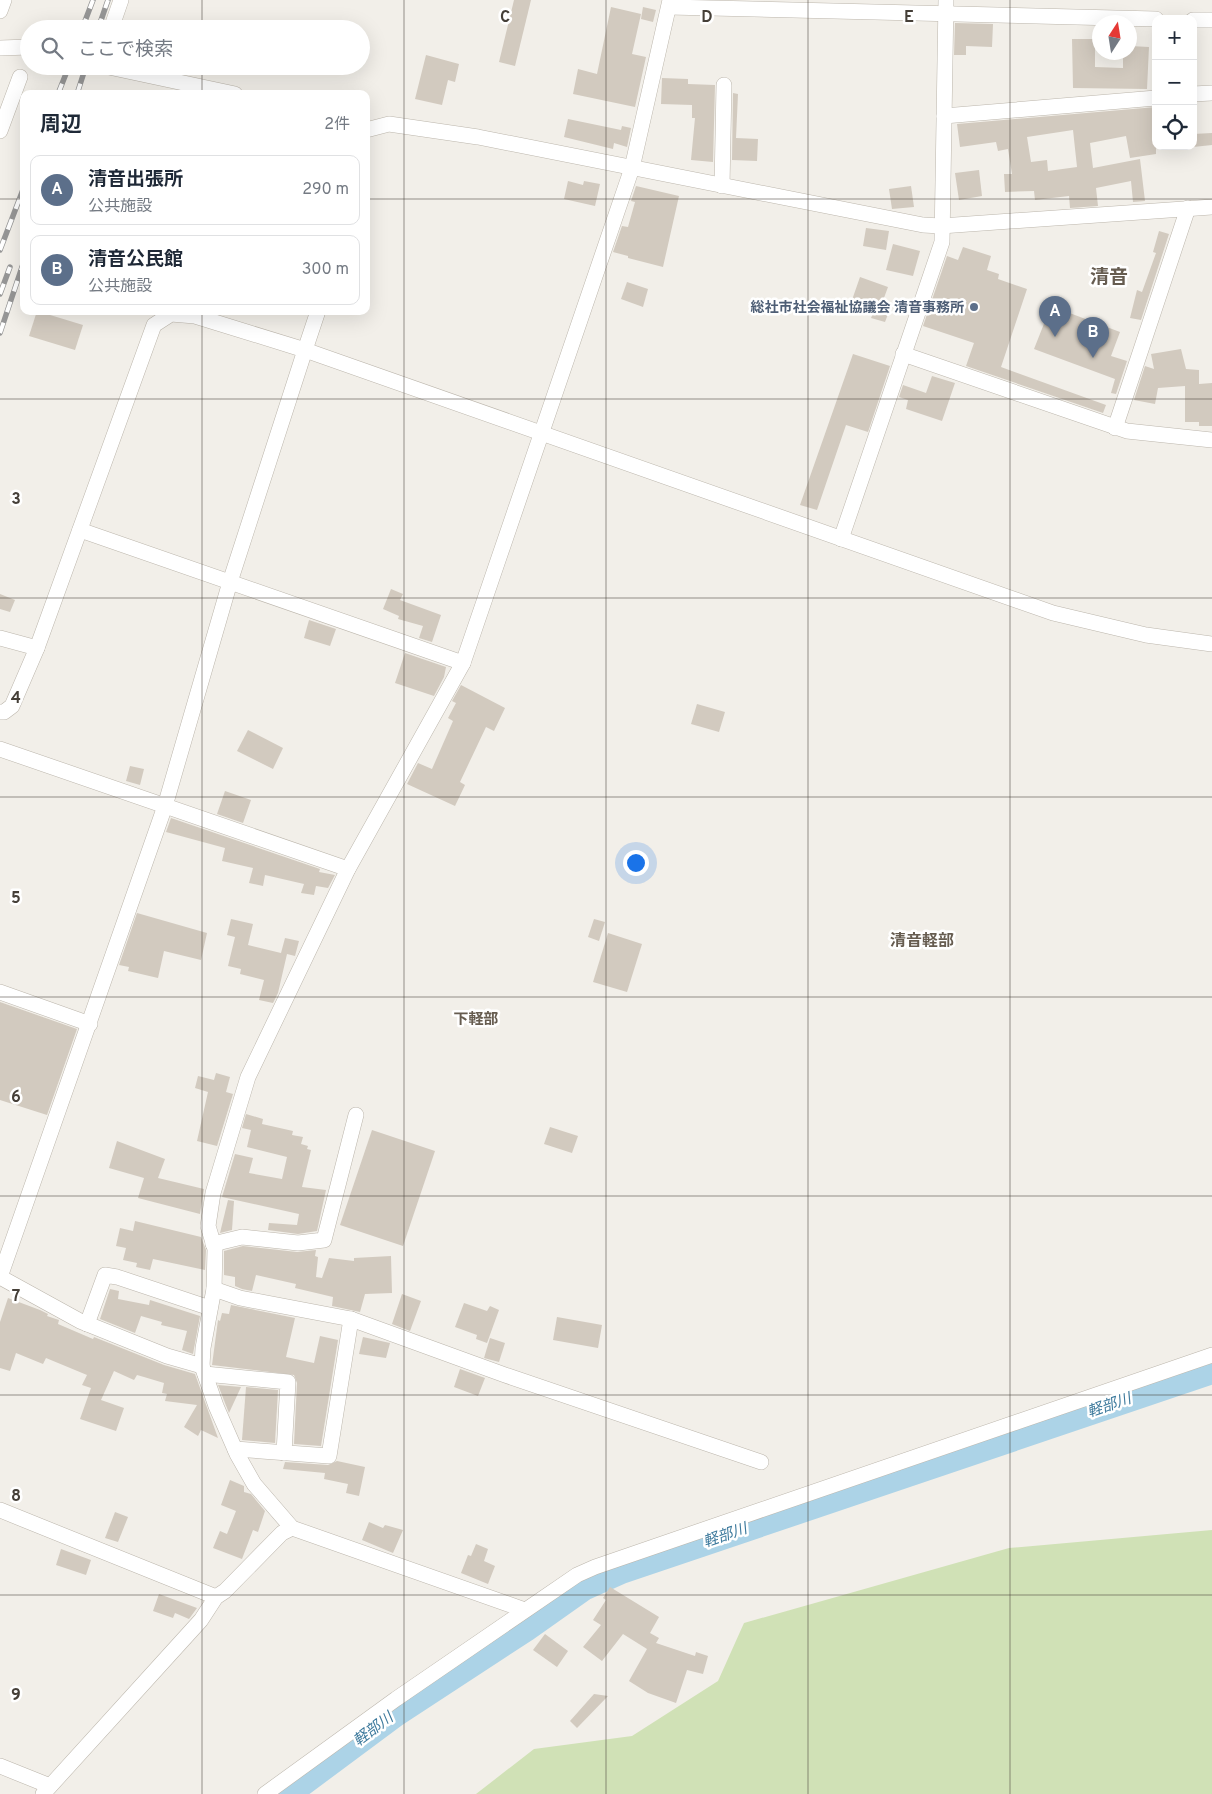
<!DOCTYPE html>
<html lang="ja">
<head>
<meta charset="utf-8">
<style>
  :root { --surface:#fff; --page:#f6f6f7; --text:#1f2937; --muted:#747a83; --line:#e0e1e3; --accent:#db2777 }
  body { margin:0; font-family:Overpass,"Noto Sans JP",sans-serif; background:var(--page); color:var(--text) }
  .controls { position:absolute; right:15px; top:15px; display:grid; overflow:hidden; border-radius:10px; box-shadow:0 5px 20px #0002 }
  .controls button { width:45px; height:45px; display:grid; place-items:center; padding:0; border:0; border-bottom:1px solid var(--line); background:var(--surface); color:var(--text); font:25px sans-serif }
  .compass { position:absolute; left:1092px; top:15px; width:45px; height:45px; border-radius:50%; background:var(--surface); box-shadow:0 5px 20px #0002; rotate:12deg }
  .you { position:absolute; left:635px; top:862px; width:18px; height:18px; margin:-12px; border:4px solid #fff; border-radius:50%; background:#1a73e8; box-shadow:0 0 0 8px #1a73e833 }
  .badge { display:grid; place-items:center; width:32px; height:32px; border-radius:50%; background:var(--accent); color:#fff; font-size:16px; font-weight:700 }
  .pin { position:absolute; translate:-50% -41px; filter:drop-shadow(0 1px 2px #0008) }
  .pin::after { content:''; position:absolute; top:26px; width:18px; height:15px; background:inherit; clip-path:polygon(0 0,100% 0,50% 100%) }
  .list { margin:0; padding:0; list-style:none }
  h2 { display:flex; justify-content:space-between; align-items:center; height:65px; margin:0; padding:0 20px; font-size:21px }
  h2 small { font-size:16px; font-weight:400; color:var(--muted) }
  .list li { display:grid; grid-template-columns:32px 1fr auto; gap:15px; align-items:center; box-sizing:border-box; height:70px; margin:0 10px 10px; padding:0 10px; border:1px solid var(--line); border-radius:10px }
  .list b { display:block; font-size:19px; white-space:nowrap }
  .list p { margin:0; font-size:16px; white-space:nowrap; color:var(--muted) }
  .list em { font-size:16px; font-style:normal; color:var(--muted) }
  .icon { flex:none; width:28px; height:28px; fill:none; stroke:currentColor; stroke-width:2; stroke-linecap:round; stroke-linejoin:round }
  .map { position:relative; flex:none; width:1212px; height:1794px; overflow:hidden }
  .search { position:absolute; background:var(--surface); box-shadow:0 5px 20px #0002; left:20px; top:20px; width:350px; height:55px; display:flex; align-items:center; gap:12px; box-sizing:border-box; padding:0 18px; border-radius:28px; color:var(--muted); font-size:19px }
  .panel { position:absolute; background:var(--surface); box-shadow:0 5px 20px #0002; left:20px; top:90px; width:350px; height:225px; border-radius:10px }
  .map>svg:first-child { display:block }
</style>
</head>
<body>
<div class="map">
<svg width="1212" height="1794" viewBox="0 0 1212 1794">
  <rect width="100%" height="100%" fill="#f2efe9"/>
  <polygon fill="#d0e1b6" points="1212,1530 1212,1794 476,1794 534,1749 632,1736 718,1681 744,1623 1009,1548"/>
  <g fill="none" stroke-linecap="round" stroke-linejoin="round">
    <polyline stroke="#acd3e7" stroke-width="28" points="286,1794 395,1713 525,1628 583,1587 621,1570 1212,1370"/>
  </g>
  <g fill="#d2cabf" fill-rule="evenodd">
    <polygon points="514,0 531,0 515,66 499,62"/>
    <polygon points="611,7 641,14 632,54 646,57 635,107 573,94 578,69 597,74"/>
    <polygon points="643,7 656,10 653,22 641,19"/>
    <polygon points="955,23 993,24 992,47 966,46 966,55 954,55"/>
    <polygon points="1072,39 1095,39 1095,67 1123,68 1123,52 1130,52 1130,46 1149,47 1147,89 1073,88"/>
    <polygon points="426,55 459,64 455,82 448,80 442,105 415,99"/>
    <polygon points="662,78 688,79 688,84 715,85 713,162 691,160 695,118 692,118 692,105 661,104"/>
    <polygon points="733,93 738,94 736,138 758,139 757,161 732,160"/>
    <path d="M1156 107V154L1130 158 1126 136 1090 143 1093 168 1140 159 1145 201 1133 202 1131 181 1096 188 1098 206 1070 208 1069 196 1035 200 1034 191 1005 192 1004 174H1012L1008 149 998 151 996 142 960 147 957 124ZM1073 130 1077 167 1048 171 1047 160 1031 162 1027 137Z"/>
    <polygon points="568,119 621,130 622,126 631,128 627,147 614,143 613,149 564,137"/>
    <polygon points="1212,133 1212,145 1193,147 1193,134"/>
    <polygon points="979,170 982,196 959,200 955,173"/>
    <polygon points="568,181 583,185 584,181 600,184 595,206 564,199"/>
    <polygon points="636,186 679,196 663,267 628,258 628,256 613,252 622,226 628,227 635,202 631,201"/>
    <polygon points="911,186 914,207 892,209 889,189"/>
    <polygon points="866,228 889,231 886,250 863,246"/>
    <polygon points="1159,231 1169,234 1141,320 1130,318 1137,290 1142,292 1156,253 1153,252"/>
    <polygon points="893,244 920,251 913,276 886,270"/>
    <polygon points="963,247 991,256 987,270 999,274 998,279 1027,289 1001,367 1106,405 1103,413 966,366 974,343 923,326 947,256 958,260"/>
    <polygon points="860,277 888,287 881,306 890,309 885,322 871,318 875,309 852,300"/>
    <polygon points="627,282 648,289 643,307 621,299"/>
    <polygon points="1051,306 1120,332 1111,356 1127,361 1116,394 1111,393 1115,379 1034,349"/>
    <polygon points="37,311 83,325 75,350 29,336"/>
    <polygon points="1181,349 1186,369 1199,370 1199,384 1212,383 1212,426 1199,426 1199,422 1185,422 1185,386 1158,388 1155,404 1134,400 1145,366 1154,369 1151,354"/>
    <polygon points="853,354 890,366 868,432 846,425 817,510 800,505"/>
    <polygon points="932,376 955,383 942,421 906,409 908,400 899,397 903,385 926,393"/>
    <polygon points="391,589 403,594 400,600 441,615 432,642 419,638 423,626 398,619 399,616 383,609"/>
    <polygon points="0,594 15,600 10,612 0,609"/>
    <polygon points="309,620 336,629 330,646 304,638"/>
    <polygon points="405,653 446,667 444,677 434,696 395,683"/>
    <polygon points="461,685 505,708 494,731 486,727 460,782 465,785 455,806 407,784 418,763 432,769 453,721 448,718 456,703 452,701"/>
    <polygon points="697,704 725,712 719,732 691,724"/>
    <polygon points="248,730 283,748 273,769 237,751"/>
    <polygon points="130,766 144,769 140,785 126,781"/>
    <polygon points="225,791 251,800 243,823 217,814"/>
    <polygon points="171,818 320,869 319,872 335,875 328,888 316,886 314,895 301,893 304,884 265,875 263,886 249,883 253,868 222,861 225,848 166,832"/>
    <polygon points="137,913 207,933 201,960 164,951 158,978 128,971 129,967 119,965"/>
    <polygon points="231,919 253,924 248,945 281,953 285,938 299,941 295,956 287,954 278,993 273,1003 259,1000 264,980 240,974 241,969 228,966 235,937 227,935"/>
    <polygon points="594,919 605,922 599,941 588,937"/>
    <polygon points="608,933 642,944 627,992 593,982"/>
    <polygon points="0,1002 77,1029 47,1115 0,1100"/>
    <polygon points="216,1073 230,1077 226,1092 233,1094 217,1146 197,1141 208,1092 195,1088 198,1076 214,1080"/>
    <polygon points="246,1114 263,1119 262,1124 293,1131 292,1135 303,1137 301,1144 308,1146 307,1149 311,1150 302,1187 326,1190 317,1231 298,1234 268,1230 269,1223 297,1225 299,1214 222,1197 235,1154 253,1158 249,1173 282,1179 287,1157 247,1147 251,1130 242,1128"/>
    <polygon points="550,1127 578,1136 572,1153 544,1144"/>
    <polygon points="372,1130 435,1151 403,1246 340,1225"/>
    <polygon points="117,1141 165,1159 158,1178 204,1189 200,1214 138,1198 144,1178 109,1168"/>
    <polygon points="228,1200 234,1201 232,1230 220,1233"/>
    <polygon points="135,1221 201,1237 206,1250 205,1270 153,1259 150,1270 136,1267 137,1263 123,1260 126,1248 116,1246 120,1228 133,1231"/>
    <polygon points="243,1246 297,1252 316,1250 315,1256 318,1257 316,1277 322,1278 329,1258 354,1261 354,1258 391,1256 392,1293 365,1294 360,1312 332,1306 333,1297 295,1288 296,1284 256,1275 252,1291 242,1289 235,1286 235,1277 224,1275 224,1251"/>
    <polygon points="110,1289 119,1291 118,1299 149,1305 150,1300 200,1316 193,1354 182,1350 187,1331 161,1325 162,1322 141,1316 135,1333 100,1319"/>
    <polygon points="402,1294 421,1301 410,1331 392,1324"/>
    <polygon points="8,1298 40,1310 48,1314 47,1316 59,1320 58,1324 93,1339 94,1337 164,1365 195,1374 218,1438 201,1430 198,1436 184,1427 197,1405 165,1401 167,1394 162,1393 164,1383 144,1377 137,1375 134,1380 114,1371 101,1400 124,1408 116,1431 80,1419 91,1388 82,1385 87,1375 46,1358 43,1364 16,1353 10,1371 0,1368 0,1322"/>
    <polygon points="464,1303 487,1311 490,1306 499,1310 487,1343 476,1339 477,1335 455,1327"/>
    <polygon points="231,1305 295,1318 286,1357 314,1363 320,1336 338,1340 321,1446 294,1444 297,1383 294,1375 212,1365 218,1320 220,1321 222,1313 229,1314"/>
    <polygon points="557,1317 602,1325 598,1348 553,1340"/>
    <polygon points="363,1337 390,1343 386,1358 359,1354"/>
    <polygon points="490,1338 505,1343 499,1362 484,1358"/>
    <polygon points="460,1369 485,1378 478,1396 454,1387"/>
    <polygon points="218,1385 241,1387 229,1413 225,1403"/>
    <polygon points="246,1387 278,1390 275,1443 242,1440"/>
    <polygon points="337,1461 365,1467 359,1496 346,1493 348,1484 324,1479 325,1473 283,1469 285,1462 328,1465"/>
    <polygon points="230,1480 244,1486 244,1492 251,1494 265,1511 258,1532 253,1530 242,1559 213,1548 220,1531 227,1534 236,1511 221,1505"/>
    <polygon points="115,1512 128,1517 118,1542 105,1538"/>
    <polygon points="369,1522 383,1528 385,1525 403,1530 393,1553 362,1540"/>
    <polygon points="476,1544 488,1549 484,1561 495,1566 488,1584 461,1573 468,1555 471,1556"/>
    <polygon points="61,1549 91,1560 86,1575 56,1565"/>
    <polygon points="610,1587 659,1617 650,1633 659,1638 656,1643 695,1656 696,1652 708,1656 703,1674 687,1670 676,1703 648,1693 629,1681 647,1649 623,1634 602,1661 583,1647 601,1625 593,1620 606,1600 603,1598"/>
    <polygon points="159,1594 197,1608 189,1619 175,1613 173,1618 153,1611"/>
    <polygon points="545,1634 568,1651 557,1667 533,1650"/>
    <polygon points="594,1694 608,1696 577,1728 570,1721"/>
  </g>
  <g fill="none" stroke-linecap="round" stroke-linejoin="round">
    <g stroke="#bcb6ac" stroke-width="16">
      <g id="minor">
        <polyline points="669,7 1156,19"/>
        <polyline points="0,11 4,0"/>
        <polyline points="1193,20 1212,20"/>
        <polyline points="111,29 121,0"/>
        <polyline points="0,48 29,47"/>
        <polyline points="104,66 235,94"/>
        <polyline points="1193,94 1212,93"/>
        <polyline points="944,116 1156,98"/>
        <polyline points="366,130 389,124 478,137 923,225 941,226 1212,207"/>
        <polyline points="0,131 20,77"/>
        <polyline points="722,186 724,85"/>
        <polyline points="318,311 305,350 1053,613 1146,635 1212,644"/>
        <polyline points="903,354 1127,431 1212,440"/>
        <polyline points="1115,428 1188,208"/>
        <polyline points="80,530 463,663"/>
        <polyline points="841,539 942,242 946,0"/>
        <polyline points="0,638 37,648"/>
        <polyline points="0,712 4,712 12,706 37,648 154,325 171,314 195,316 305,350 230,582 165,806 0,1277"/>
        <polyline points="0,749 348,869"/>
        <polyline points="0,992 90,1024"/>
        <polyline points="213,1244 242,1237 298,1243 324,1240 356,1115"/>
        <polyline points="0,1277 80,1321 167,1356 202,1366"/>
        <polyline points="214,1289 240,1298 351,1319 505,1375 761,1462"/>
        <polyline points="87,1324 105,1275 117,1277 210,1308"/>
        <polyline points="205,1374 288,1382 284,1453"/>
        <polyline points="235,1449 329,1456 351,1319"/>
        <polyline points="0,1510 216,1597"/>
        <polyline points="525,1610 292,1528 254,1484 237,1454 216,1406 202,1366 203,1348 214,1289 215,1249 208,1226 213,1193 248,1077 348,869 463,663 632,168 670,0"/>
        <polyline points="0,1766 50,1786"/>
        <polyline points="43,1794 201,1620 216,1597 225,1591 282,1533 292,1528"/>
        <polyline points="265,1794 396,1699 577,1575 595,1567 1212,1355"/>
      </g>
    </g>
    <use href="#minor" stroke="#fff" stroke-width="15"/>
    <g stroke="#969696" stroke-width="5.5">
      <g id="rail">
        <polyline points="82,29 93,0"/>
        <polyline points="98,29 108,0"/>
        <polyline points="58,94 69,66"/>
        <polyline points="77,94 86,66"/>
        <polyline points="0,250 24,187"/>
        <polyline points="0,294 10,267"/>
        <polyline points="0,333 24,261"/>
      </g>
    </g>
    <use href="#rail" stroke="#fff" stroke-width="4" stroke-dasharray="11" stroke-linecap="butt"/>
  </g>
  <path fill="none" stroke="#453f38" stroke-width="1" stroke-opacity="0.55" d="M202 0V29M404 0V1794M606 0V1794M808 0V1794M1010 0V1794M202 66V94M0 199H24M366 199H1212M202 311V1794M0 399H1212M0 598H1212M0 797H1212M0 997H1212M0 1196H1212M0 1395H1212M0 1595H1212"/>
  <circle fill="#5c6f8a" stroke="#fff" stroke-width="2" cx="974" cy="307" r="5"/>
  <g text-anchor="middle" stroke-width="5" stroke-linejoin="round" paint-order="stroke">
    <g font-size="14" font-weight="bold" fill="#4e5e75" stroke="#fff" text-anchor="end">
      <text x="964" y="312">総社市社会福祉協議会 清音事務所</text>
    </g>
    <g font-size="15" font-weight="bold" fill="#665c50" stroke="#fff">
      <text x="476" y="1024">下軽部</text>
    </g>
    <g font-size="15" font-style="italic" fill="#3c799c" stroke="#fff">
      <text transform="translate(1109 1405) rotate(-19)" y="5">軽部川</text>
      <text transform="translate(725 1535) rotate(-19)" y="5">軽部川</text>
      <text transform="translate(373 1729) rotate(-37)" y="5">軽部川</text>
    </g>
    <g font-size="16" font-weight="bold" fill="#665c50" stroke="#fff">
      <text x="922" y="946">清音軽部</text>
    </g>
    <g font-size="19" font-weight="bold" fill="#665c50" stroke="#fff">
      <text x="1109" y="283">清音</text>
    </g>
  </g>
  <g font-size="16" text-anchor="middle" font-weight="bold" fill="#453f38" stroke="#fff" stroke-width="5" stroke-linejoin="round" paint-order="stroke">
    <text x="505" y="22">C</text>
    <text x="707" y="22">D</text>
    <text x="909" y="22">E</text>
    <text x="16" y="504">3</text>
    <text x="16" y="703">4</text>
    <text x="16" y="903">5</text>
    <text x="16" y="1102">6</text>
    <text x="16" y="1301">7</text>
    <text x="16" y="1501">8</text>
    <text x="16" y="1700">9</text>
  </g>
</svg>
<div class="controls">
<button>+</button>
<button>−</button>
<button><svg class="icon" aria-label="locate" viewBox="0 0 24 24"><circle cx="12" cy="12" r="6"/><path d="M12 2v4M12 18v4M2 12h4M18 12h4"/></svg></button>
</div>
<svg class="compass" viewBox="-18 -18 36 36"><path d="M0-13l5 13h-10z" fill="#e53935"/><path d="M0 13l5-13h-10z" fill="#747a83"/></svg>
<div class="you"></div>
<div class="pin badge" style="left:1055px;top:337px;background:#5c6f8a">A</div>
<div class="pin badge" style="left:1093px;top:358px;background:#5c6f8a">B</div>
<div class="search"><svg class="icon" aria-label="search" viewBox="0 0 24 24"><circle cx="10" cy="10" r="6"/><path d="M15 15l6 6"/></svg>ここで検索</div>
<section class="panel">
<h2>周辺<small>2件</small></h2>
<ul class="list">
<li><span class="badge" style="background:#5c6f8a">A</span><div><b>清音出張所</b><p>公共施設</p></div><em>290 m</em></li>
<li><span class="badge" style="background:#5c6f8a">B</span><div><b>清音公民館</b><p>公共施設</p></div><em>300 m</em></li>
</ul>
</section>
</div>
</body>
</html>
